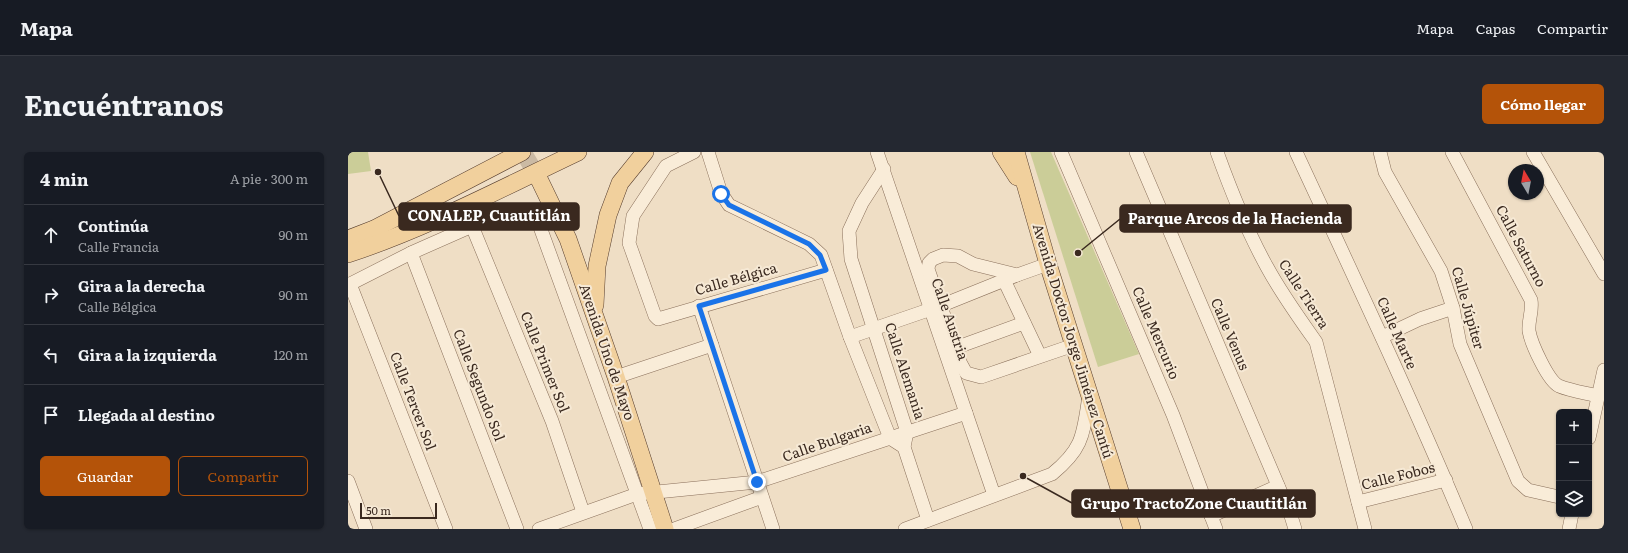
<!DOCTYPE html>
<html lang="es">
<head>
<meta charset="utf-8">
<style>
  :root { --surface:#171b24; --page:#242831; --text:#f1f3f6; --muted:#9ea1a6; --line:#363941; --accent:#b45309 }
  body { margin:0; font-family:Literata,serif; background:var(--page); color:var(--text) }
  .controls { position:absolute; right:12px; bottom:12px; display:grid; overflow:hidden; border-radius:6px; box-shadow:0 1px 3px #0004 }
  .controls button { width:36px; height:36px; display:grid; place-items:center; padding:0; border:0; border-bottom:1px solid var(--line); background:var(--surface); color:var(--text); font:20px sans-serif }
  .compass { position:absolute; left:1160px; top:12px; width:36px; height:36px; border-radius:50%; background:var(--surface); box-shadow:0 1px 3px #0004; rotate:350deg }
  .scale { position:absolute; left:12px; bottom:10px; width:77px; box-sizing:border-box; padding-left:4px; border:2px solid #3a291f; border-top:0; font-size:11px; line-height:14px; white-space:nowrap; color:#3a291f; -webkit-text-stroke:3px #f6e9d5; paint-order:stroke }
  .stop { position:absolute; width:12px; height:12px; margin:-9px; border:3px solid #1a73e8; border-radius:50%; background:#fff }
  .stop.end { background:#1a73e8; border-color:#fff; box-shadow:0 1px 4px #0008 }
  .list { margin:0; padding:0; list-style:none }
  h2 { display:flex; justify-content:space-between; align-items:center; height:52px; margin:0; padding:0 16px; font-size:17px }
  h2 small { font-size:13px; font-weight:400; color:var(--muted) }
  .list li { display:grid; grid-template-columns:26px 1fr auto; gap:12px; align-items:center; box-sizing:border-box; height:60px; padding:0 16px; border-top:1px solid var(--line) }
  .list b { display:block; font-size:15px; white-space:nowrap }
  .list p { margin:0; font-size:13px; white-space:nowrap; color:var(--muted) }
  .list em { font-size:13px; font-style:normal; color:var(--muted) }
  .actions { display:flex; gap:8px; padding:12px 16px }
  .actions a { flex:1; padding:9px 0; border:1px solid var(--accent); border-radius:6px; text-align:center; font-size:14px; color:var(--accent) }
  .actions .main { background:var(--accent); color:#fff }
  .icon { flex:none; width:22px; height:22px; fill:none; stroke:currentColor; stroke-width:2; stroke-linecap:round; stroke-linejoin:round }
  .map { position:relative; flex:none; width:1256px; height:377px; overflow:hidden; border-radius:6px }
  header { display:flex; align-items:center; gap:24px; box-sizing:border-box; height:56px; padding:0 20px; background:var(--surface); border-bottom:1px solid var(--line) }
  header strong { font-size:19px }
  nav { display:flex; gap:22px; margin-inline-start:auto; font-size:14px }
  .intro { display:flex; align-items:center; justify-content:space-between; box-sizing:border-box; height:96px; padding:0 24px }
  h1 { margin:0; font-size:28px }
  .button { padding:10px 18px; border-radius:6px; background:var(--accent); color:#fff; font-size:14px; font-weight:700 }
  main { display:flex; gap:24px; padding:0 24px }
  aside { flex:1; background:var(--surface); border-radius:6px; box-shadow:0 1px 3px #0004 }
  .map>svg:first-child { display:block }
</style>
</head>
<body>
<header>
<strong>Mapa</strong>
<nav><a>Mapa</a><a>Capas</a><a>Compartir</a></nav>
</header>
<div class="intro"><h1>Encuéntranos</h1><a class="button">Cómo llegar</a></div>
<main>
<aside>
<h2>4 min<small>A pie · 300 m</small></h2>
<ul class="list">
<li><svg class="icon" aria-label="ahead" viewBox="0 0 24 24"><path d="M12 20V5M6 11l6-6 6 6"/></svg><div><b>Continúa</b><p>Calle Francia</p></div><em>90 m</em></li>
<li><svg class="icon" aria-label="right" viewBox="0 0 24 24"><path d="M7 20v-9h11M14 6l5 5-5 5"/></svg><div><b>Gira a la derecha</b><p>Calle Bélgica</p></div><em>90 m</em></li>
<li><svg class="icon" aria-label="left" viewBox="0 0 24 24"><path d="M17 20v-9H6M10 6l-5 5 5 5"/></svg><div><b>Gira a la izquierda</b></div><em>120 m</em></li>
<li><svg class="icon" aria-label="arrive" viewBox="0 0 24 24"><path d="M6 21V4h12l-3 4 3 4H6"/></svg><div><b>Llegada al destino</b></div></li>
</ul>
<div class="actions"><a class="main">Guardar</a><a>Compartir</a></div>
</aside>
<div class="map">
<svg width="1256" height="377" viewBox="0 0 1256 377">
  <rect width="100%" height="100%" fill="#efdec5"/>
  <g fill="#cbcd98">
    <polygon points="0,0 20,0 23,19 0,22"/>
    <polygon points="682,0 703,0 791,202 750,215"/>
  </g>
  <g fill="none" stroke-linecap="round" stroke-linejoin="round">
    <polyline stroke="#cbbaa4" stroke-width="17" stroke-dasharray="17 8" stroke-linecap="butt" points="175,0 191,27"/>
    <g stroke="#8a705b" stroke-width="14">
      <g id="minor">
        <polyline points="346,0 318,14 285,64 281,91 307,164 310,167 478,118"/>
        <polyline points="360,0 373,41 381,53 461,92 473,103 502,185 542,286 556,295"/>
        <polyline points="529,0 646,343"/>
        <polyline points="713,0 825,263 868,377"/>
        <polyline points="788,0 943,364 947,377"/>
        <path d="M869 0C883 39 899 79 919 115 933 141 951 166 968 190L1017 377"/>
        <path d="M948 0C1006 125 1065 250 1118 377"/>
        <polyline points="1032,0 1037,20 1093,119 1105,156 1112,192 1170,329 1180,338 1211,345"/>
        <path d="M1104 0 1183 148C1185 159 1180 168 1181 179 1183 191 1200 229 1211 234 1223 239 1238 241 1250 244"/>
        <polyline points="1185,0 1256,122"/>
        <polyline points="536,17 514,51 501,79 503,107 559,280 556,295 580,368"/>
        <polyline points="124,74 204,269 235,360"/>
        <polyline points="63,101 169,377"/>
        <polyline points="700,112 669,123 625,112 610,104 595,103 585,107 581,111 580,117 612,210 618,221 633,225 726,193"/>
        <polyline points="656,128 692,204"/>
        <polyline points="2,132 98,377"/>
        <polyline points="0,133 63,101 124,74 169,59 181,61 192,75 302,377"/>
        <polyline points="351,154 425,377"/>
        <polyline points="502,185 592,154 669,123"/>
        <polyline points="1034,185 1072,167 1105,156"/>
        <polyline points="607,196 676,171"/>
        <polyline points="268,225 364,193"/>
        <polyline points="1241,286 1256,218"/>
        <polyline points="0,329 18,377"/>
        <polyline points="1010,350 1098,328"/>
        <polyline points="863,364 930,334"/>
        <polyline points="191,377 289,342 409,330 618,261"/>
        <polyline points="326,377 414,345"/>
        <path d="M557 377 704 322C736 296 735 282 741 244"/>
        <polyline points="1221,377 1224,362"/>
      </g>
    </g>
    <g stroke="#573e2f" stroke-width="18">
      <g id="major">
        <polyline points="653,0 669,25"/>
        <polyline points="668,0 700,112 784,377"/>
        <polyline points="191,27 220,87 268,225 317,377"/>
        <polyline points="0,87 26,77 174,0"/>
        <path d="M0 102C79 76 154 36 230 0"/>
        <polyline points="247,153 249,114 260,63 272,31 297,0"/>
      </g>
    </g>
    <use href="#minor" stroke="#f9ecd8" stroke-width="13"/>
    <use href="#major" stroke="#f1d09d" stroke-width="17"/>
  </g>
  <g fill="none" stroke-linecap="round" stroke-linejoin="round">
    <polyline stroke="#1a73e8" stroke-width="5" points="373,42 381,53 461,92 472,103 478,118 351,154 409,330"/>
  </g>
  <g text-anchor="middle" stroke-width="4" stroke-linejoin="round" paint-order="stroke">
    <g font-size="14" fill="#3a291f" stroke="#f6e9d5">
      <text transform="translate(1173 94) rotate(62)" y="5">Calle Saturno</text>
      <text transform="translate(388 127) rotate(-16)" y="5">Calle Bélgica</text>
      <text transform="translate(956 142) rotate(57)" y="5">Calle Tierra</text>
      <text transform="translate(1120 156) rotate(74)" y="5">Calle Júpiter</text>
      <text transform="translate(602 167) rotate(71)" y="5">Calle Austria</text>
      <text transform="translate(808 181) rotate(67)" y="5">Calle Mercurio</text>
      <text transform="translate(1049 181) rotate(66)" y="5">Calle Marte</text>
      <text transform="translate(882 182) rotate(67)" y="5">Calle Venus</text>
      <text transform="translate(725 189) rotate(73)" y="5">Avenida Doctor Jorge Jiménez Cantú</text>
      <text transform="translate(259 200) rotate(71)" y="5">Avenida Uno de Mayo</text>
      <text transform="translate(197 210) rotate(68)" y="5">Calle Primer Sol</text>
      <text transform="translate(557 219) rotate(72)" y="5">Calle Alemania</text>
      <text transform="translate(131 233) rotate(69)" y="5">Calle Segundo Sol</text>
      <text transform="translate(65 249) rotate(69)" y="5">Calle Tercer Sol</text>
      <text transform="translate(479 290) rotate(-19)" y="5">Calle Bulgaria</text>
      <text transform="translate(1050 324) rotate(-14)" y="5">Calle Fobos</text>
    </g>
  </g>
  <path fill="none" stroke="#3a291f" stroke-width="1.5" d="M30 20L51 64M730 101L772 67M675 324L724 351"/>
  <g fill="#3a291f" stroke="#f6e9d5" stroke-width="1.5">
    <circle cx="30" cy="20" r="4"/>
    <circle cx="730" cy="101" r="4"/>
    <circle cx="675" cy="324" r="4"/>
  </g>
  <g fill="#3a291f" stroke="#3a291f" stroke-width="1.5">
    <rect x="51" y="51" width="180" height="27" rx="4"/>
    <rect x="772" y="53" width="231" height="27" rx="4"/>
    <rect x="724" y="338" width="243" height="27" rx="4"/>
  </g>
  <g font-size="15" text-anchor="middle" font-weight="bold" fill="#fff">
    <text x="141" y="69">CONALEP, Cuautitlán</text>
    <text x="887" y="72">Parque Arcos de la Hacienda</text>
    <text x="846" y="357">Grupo TractoZone Cuautitlán</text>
  </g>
</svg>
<div class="controls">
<button>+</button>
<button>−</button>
<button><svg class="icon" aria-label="layers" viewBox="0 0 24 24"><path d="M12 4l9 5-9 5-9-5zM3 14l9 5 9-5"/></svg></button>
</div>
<svg class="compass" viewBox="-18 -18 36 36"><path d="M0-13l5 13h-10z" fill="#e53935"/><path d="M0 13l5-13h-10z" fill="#9ea1a6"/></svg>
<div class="scale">50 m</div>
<div class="stop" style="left:373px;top:42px"></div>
<div class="stop end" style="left:409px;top:330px"></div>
</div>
</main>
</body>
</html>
